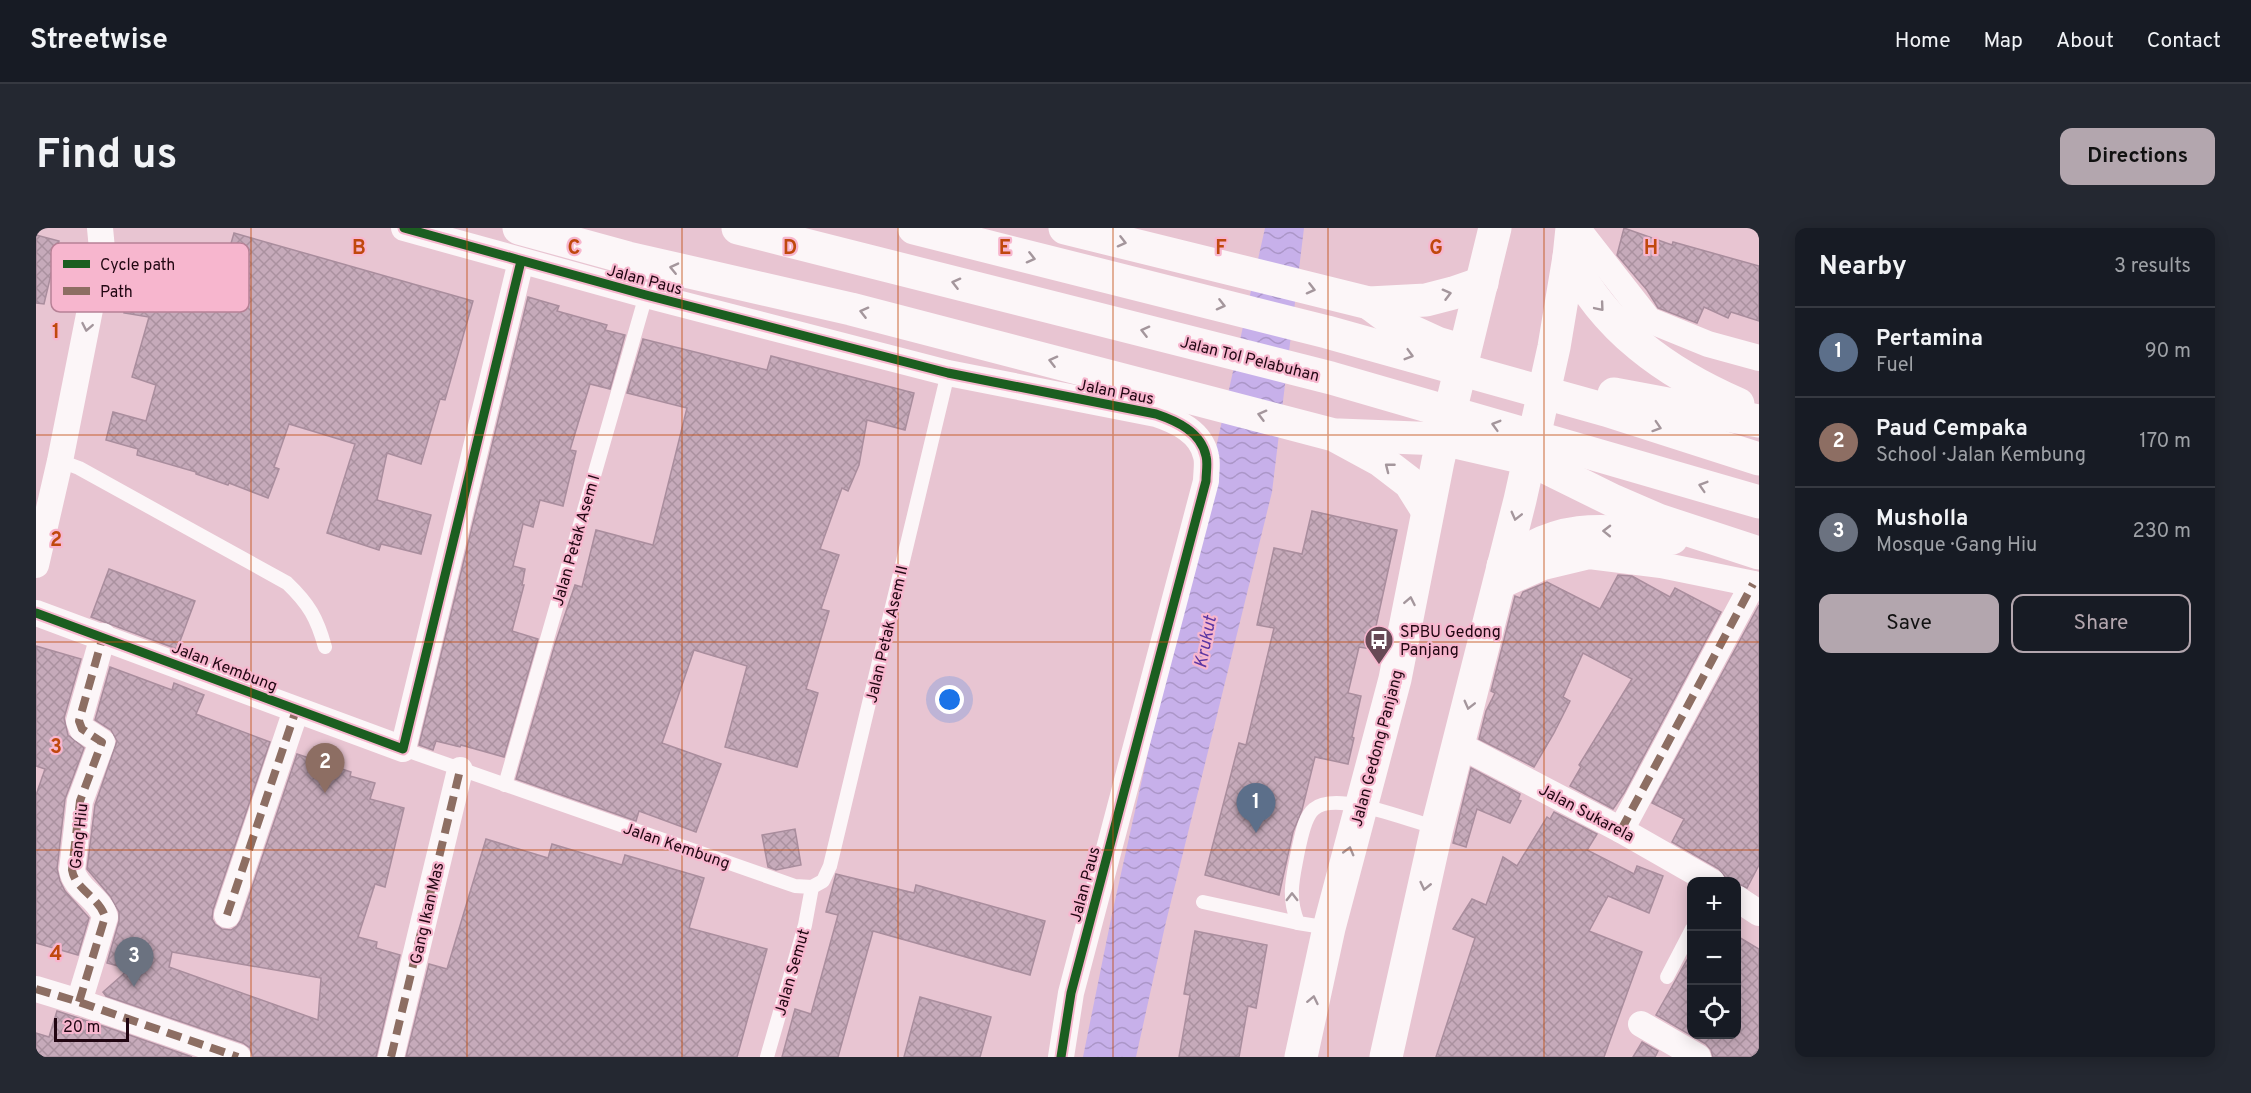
<!DOCTYPE html>
<html lang="en">
<head>
<meta charset="utf-8">
<style>
  :root { --surface:#171b24; --page:#242831; --text:#f1f3f6; --muted:#9ea1a6; --line:#363941; --accent:#b3a6ae }
  body { margin:0; font-family:Overpass,sans-serif; background:var(--page); color:var(--text) }
  .controls { position:absolute; right:18px; bottom:18px; display:grid; overflow:hidden; border-radius:12px; box-shadow:0 3px 15px #0003 }
  .controls button { width:54px; height:54px; display:grid; place-items:center; padding:0; border:0; border-bottom:2px solid var(--line); background:var(--surface); color:var(--text); font:30px sans-serif }
  .scale { position:absolute; left:18px; bottom:15px; width:75px; box-sizing:border-box; padding-left:6px; border:3px solid #210612; border-top:0; font-size:16px; line-height:21px; white-space:nowrap; color:#210612; -webkit-text-stroke:4px #f7b6ce; paint-order:stroke }
  .you { position:absolute; left:914px; top:472px; width:21px; height:21px; margin:-15px; border:4px solid #fff; border-radius:50%; background:#1a73e8; box-shadow:0 0 0 9px #1a73e833 }
  .badge { display:grid; place-items:center; width:39px; height:39px; border-radius:50%; background:var(--accent); color:#fff; font-size:20px; font-weight:700 }
  .pin { position:absolute; translate:-50% -50px; filter:drop-shadow(0 2px 3px #0008) }
  .pin::after { content:''; position:absolute; top:32px; width:21px; height:18px; background:inherit; clip-path:polygon(0 0,100% 0,50% 100%) }
  .list { margin:0; padding:0; list-style:none }
  h2 { display:flex; justify-content:space-between; align-items:center; height:78px; margin:0; padding:0 24px; font-size:26px }
  h2 small { font-size:20px; font-weight:400; color:var(--muted) }
  .list li { display:grid; grid-template-columns:39px 1fr auto; gap:18px; align-items:center; box-sizing:border-box; height:90px; padding:0 24px; border-top:2px solid var(--line) }
  .list b { display:block; font-size:22px; white-space:nowrap }
  .list p { margin:0; font-size:20px; white-space:nowrap; color:var(--muted) }
  .list em { font-size:20px; font-style:normal; color:var(--muted) }
  .actions { display:flex; gap:12px; padding:18px 24px }
  .actions a { flex:1; padding:14px 0; border:2px solid var(--accent); border-radius:12px; text-align:center; font-size:21px; color:var(--accent) }
  .actions .main { background:var(--accent); color:#111 }
  .icon { flex:none; width:33px; height:33px; fill:none; stroke:currentColor; stroke-width:2; stroke-linecap:round; stroke-linejoin:round }
  .map { position:relative; flex:none; width:1723px; height:829px; overflow:hidden; border-radius:12px }
  header { display:flex; align-items:center; gap:36px; box-sizing:border-box; height:84px; padding:0 30px; background:var(--surface); border-bottom:2px solid var(--line) }
  header strong { font-size:28px }
  nav { display:flex; gap:33px; margin-inline-start:auto; font-size:21px }
  .intro { display:flex; align-items:center; justify-content:space-between; box-sizing:border-box; height:144px; padding:0 36px }
  h1 { margin:0; font-size:42px }
  .button { padding:15px 27px; border-radius:12px; background:var(--accent); color:#111; font-size:21px; font-weight:700 }
  main { display:flex; gap:36px; padding:0 36px }
  aside { flex:1; background:var(--surface); border-radius:12px; box-shadow:0 3px 15px #0003 }
  .map>svg:first-child { display:block }
</style>
</head>
<body>
<header>
<strong>Streetwise</strong>
<nav><a>Home</a><a>Map</a><a>About</a><a>Contact</a></nav>
</header>
<div class="intro"><h1>Find us</h1><a class="button">Directions</a></div>
<main>
<div class="map">
<svg width="1723" height="829" viewBox="0 0 1723 829">
  <defs>
    <pattern id="water-waves" width="16" height="10" patternUnits="userSpaceOnUse" patternTransform="scale(1.5)"><rect width="16" height="10" fill="#c7b0ea"/><path d="M0 5q4-4 8 0t8 0" fill="none" stroke="#ab96c8"/></pattern>
    <pattern id="building-cross-hatch" width="8" height="8" patternUnits="userSpaceOnUse" patternTransform="scale(1.5)"><rect width="8" height="8" fill="#c6aaba"/><path d="M0 0l8 8M0 8l8-8" fill="none" stroke="#aa919f"/></pattern>
  </defs>
  <rect width="100%" height="100%" fill="#e8c5d2"/>
  <polygon fill="url(#water-waves)" points="1229,0 1268,0 1236,264 1129,698 1100,829 1047,829 1076,686"/>
  <g fill="url(#building-cross-hatch)" stroke="#a98d9d" stroke-width="1.5" fill-rule="evenodd">
    <polygon points="1588,0 1636,17 1637,14 1723,38 1723,93 1695,84 1692,90 1668,79 1661,95 1622,80 1611,62 1581,27"/>
    <polygon points="198,5 437,73 409,172 404,171 385,236 351,225 341,272 395,287 385,326 345,316 343,322 291,305 319,216 253,196 238,239 243,241 232,270 193,255 192,257 160,246 160,244 101,227 102,221 70,212 77,184 110,193 120,157 96,149 113,89 88,85 95,46 123,51 122,61 176,82"/>
    <polygon points="0,7 23,13 8,76 0,75"/>
    <polygon points="492,69 523,78 521,83 571,97 569,102 589,107 574,161 554,156 534,222 540,223 527,278 504,272 497,299 487,296 477,338 489,341 486,357 488,357 476,403 502,411 468,529 425,517 424,519 400,513 397,522 383,517"/>
    <polygon points="607,111 731,142 735,128 878,165 869,202 831,192 823,237 812,263 806,260 784,321 803,327 785,381 793,383 770,461 782,465 761,539 689,519 711,438 658,422 626,515 685,536 660,604 603,583 600,593 480,551 519,416 539,357 546,359 560,302 617,317 651,180 591,165"/>
    <polygon points="1276,283 1361,302 1335,421 1323,419 1312,465 1325,468 1316,509 1318,510 1312,536 1279,529 1266,582 1257,604 1243,667 1169,647 1203,515 1210,517 1238,400 1221,397 1238,320 1266,326"/>
    <polygon points="73,341 159,373 141,421 55,389"/>
    <polygon points="1582,347 1596,348 1634,369 1639,360 1685,384 1588,565 1577,581 1534,558 1545,539 1543,537 1596,451 1547,425 1527,469 1534,473 1518,505 1498,539 1443,511 1450,483 1459,465 1455,463 1479,368 1484,370 1487,364 1511,354 1564,381"/>
    <polygon points="1723,377 1723,637 1711,660 1690,650 1683,641 1636,614 1648,591 1616,575"/>
    <polygon points="0,418 45,431 28,490 32,507 48,520 29,571 21,641 24,653 29,663 53,690 42,727 0,715 0,567 9,541 0,538"/>
    <path d="M74 439 136 462 138 455 168 467 160 486 234 514 177 682 176 691 179 696 186 701 195 702 201 698 205 692 261 526 315 544 314 548 339 555 334 571 368 580 349 659 339 656 322 709 341 714 340 720 364 727 340 829H217L214 820 207 815 70 768 67 764 93 741 71 735 83 693V684L74 668 51 641 59 577 81 513 75 502 59 492ZM136 724 285 750 282 792 133 739Z"/>
    <polygon points="1435,540 1484,566 1482,572 1485,573 1474,595 1441,581 1430,619 1417,615"/>
    <polygon points="1518,584 1561,606 1551,622 1598,646 1601,638 1627,648 1613,685 1572,668 1553,703 1606,724 1568,829 1400,829 1439,710 1417,701 1436,671 1450,677 1467,629 1481,638 1511,589 1514,591"/>
    <polygon points="759,601 765,637 740,642 732,639 726,607"/>
    <polygon points="450,611 512,630 516,616 586,637 589,627 668,650 653,700 731,721 701,829 370,829 393,736 411,741"/>
    <polygon points="800,646 878,665 880,657 1009,693 994,747 837,703 802,829 746,829 759,781 775,786 802,687 790,684"/>
    <polygon points="1159,703 1231,717 1220,780 1212,778 1203,829 1143,829 1154,767 1148,766"/>
    <polygon points="1701,708 1723,721 1723,829 1677,829 1675,822 1670,816 1620,787 1656,723 1656,807 1701,807"/>
    <polygon points="884,769 955,789 944,829 868,829"/>
    <polygon points="21,783 82,803 156,829 0,829 0,805 13,809"/>
    <polygon points="1606,814 1622,823 1619,829 1597,829"/>
  </g>
  <g fill="none" stroke-linecap="round" stroke-linejoin="round">
    <g stroke="#fcf6f8" stroke-width="14">
      <path d="M24 233 43 240 251 355C273 376 281 390 289 419"/>
      <polyline points="367,521 759,658 776,659"/>
      <polyline points="469,557 610,67"/>
      <polyline points="776,659 787,653 794,638 912,145"/>
      <polyline points="1167,674 1262,695"/>
      <path d="M1293 700 1262 695C1251 668 1257 650 1262 623 1265 611 1268 589 1278 581 1300 562 1375 593 1401 600"/>
      <polyline points="1631,749 1656,701"/>
      <polyline points="731,829 769,697 776,659"/>
    </g>
    <g stroke="#fcf6f8" stroke-width="26">
      <path d="M368 0 610 67 912 145 1120 186C1141 193 1165 204 1170 228 1172 235 1170 245 1170 253L1035 765 1025 829"/>
      <polyline points="1541,0 1613,92 1672,116 1723,130"/>
      <polyline points="0,337 24,233 66,21 64,0"/>
      <polyline points="1462,359 1507,339 1553,328 1625,337 1723,357"/>
      <polyline points="0,385 367,521 485,33"/>
      <polyline points="1423,517 1585,602 1676,654"/>
      <polyline points="1585,602 1717,356"/>
      <polyline points="1700,670 1723,685"/>
      <polyline points="191,687 260,482"/>
      <polyline points="0,761 43,774 202,829"/>
      <path d="M43 774 69 689C64 670 39 661 36 642L44 573 66 514 46 501 43 493 67 408"/>
      <polyline points="1605,796 1662,829"/>
      <polyline points="355,829 424,542"/>
    </g>
    <g stroke="#fcf6f8" stroke-width="33">
      <polyline points="1265,829 1293,700 1359,451 1402,233 1459,0"/>
      <polyline points="1350,829 1401,600 1484,272 1518,119 1533,29 1536,0"/>
    </g>
    <g stroke="#fcf6f8" stroke-width="33">
      <polyline points="483,0 592,30 815,81 1298,207 1344,232 1374,255 1391,282"/>
      <polyline points="702,0 1295,150 1723,274"/>
      <polyline points="878,0 1291,104 1570,182 1723,231"/>
      <polyline points="1029,0 1333,75 1390,72 1417,65 1446,55"/>
      <path d="M1533 29C1568 101 1631 145 1702 176"/>
      <polyline points="1333,75 1364,98 1401,115 1421,121"/>
      <polyline points="1578,166 1723,193"/>
      <polyline points="1303,207 1406,211 1493,231 1578,273 1622,292 1723,325"/>
      <path d="M1467 338C1525 293 1569 302 1636 310"/>
    </g>
    <g stroke="#8d6e63" stroke-width="8" stroke-dasharray="15 8" stroke-linecap="butt">
      <polyline points="1585,602 1717,356"/>
      <polyline points="191,687 260,482"/>
      <polyline points="0,761 43,774 202,829"/>
      <path d="M43 774 69 689C64 670 39 661 36 642L44 573 66 514 46 501 43 493 67 408"/>
      <polyline points="355,829 424,542"/>
    </g>
    <g stroke="#f7b6ce" stroke-width="13">
      <g id="cycleway">
        <path d="M368 0 610 67 912 145 1120 186C1141 193 1165 204 1170 228 1172 235 1170 245 1170 253L1035 765 1025 829"/>
        <polyline points="0,385 367,521 485,33"/>
      </g>
    </g>
    <use href="#cycleway" stroke="#1b5e20" stroke-width="9"/>
  </g>
  <defs><path id="oneway-chevron" d="M-2-3.5L2.5 0L-2 3.5" fill="none" stroke-width="1.6" stroke-linecap="round" stroke-linejoin="round" transform="scale(1.5)"/></defs>
  <g stroke="#a4969c">
    <use href="#oneway-chevron" transform="translate(1086 14) rotate(14)"/>
    <use href="#oneway-chevron" transform="translate(995 30) rotate(14)"/>
    <use href="#oneway-chevron" transform="translate(638 40) rotate(-167)"/>
    <use href="#oneway-chevron" transform="translate(920 55) rotate(-166)"/>
    <use href="#oneway-chevron" transform="translate(1275 61) rotate(14)"/>
    <use href="#oneway-chevron" transform="translate(1411 66) rotate(-15)"/>
    <use href="#oneway-chevron" transform="translate(1185 77) rotate(14)"/>
    <use href="#oneway-chevron" transform="translate(1564 79) rotate(50)"/>
    <use href="#oneway-chevron" transform="translate(828 84) rotate(-166)"/>
    <use href="#oneway-chevron" transform="translate(51 99) rotate(101)"/>
    <use href="#oneway-chevron" transform="translate(1109 103) rotate(-166)"/>
    <use href="#oneway-chevron" transform="translate(1373 127) rotate(16)"/>
    <use href="#oneway-chevron" transform="translate(1017 133) rotate(-166)"/>
    <use href="#oneway-chevron" transform="translate(1226 187) rotate(-165)"/>
    <use href="#oneway-chevron" transform="translate(1460 197) rotate(-164)"/>
    <use href="#oneway-chevron" transform="translate(1621 199) rotate(18)"/>
    <use href="#oneway-chevron" transform="translate(1353 239) rotate(-142)"/>
    <use href="#oneway-chevron" transform="translate(1667 258) rotate(-163)"/>
    <use href="#oneway-chevron" transform="translate(1480 288) rotate(104)"/>
    <use href="#oneway-chevron" transform="translate(1571 303) rotate(-179)"/>
    <use href="#oneway-chevron" transform="translate(1374 373) rotate(-79)"/>
    <use href="#oneway-chevron" transform="translate(1433 477) rotate(104)"/>
    <use href="#oneway-chevron" transform="translate(1313 623) rotate(-75)"/>
    <use href="#oneway-chevron" transform="translate(1389 658) rotate(103)"/>
    <use href="#oneway-chevron" transform="translate(1256 669) rotate(-90)"/>
    <use href="#oneway-chevron" transform="translate(1277 772) rotate(-78)"/>
  </g>
  <path fill="none" stroke="#c0480d" stroke-width="1.5" stroke-opacity="0.55" d="M215 0V829M431 0V829M646 0V829M862 0V829M1077 0V829M1292 0V829M1508 0V829M0 207H1723M0 414H1723M0 622H1723"/>
  <defs>
    <g id="bus-pin" transform="scale(1.5)"><path d="M0 17L-7.5 6A9.5 9.5 0 1 1 7.5 6Z" fill="#674955" stroke="#f7b6ce"/><path d="M-5-6H5V4H4V6H2V4H-2V6H-4V4H-5ZM-3.5-4V0h7V-4ZM-3.5 1.2v1.5H-2V1.2ZM2 1.2v1.5H3.5V1.2Z" fill="#fff"/></g>
  </defs>
  <g fill-rule="evenodd">
    <use href="#bus-pin" x="1343" y="412"/>
  </g>
  <g text-anchor="middle" stroke-width="4.5" stroke-linejoin="round" paint-order="stroke">
    <g font-size="16" fill="#210612" stroke="#f7b6ce">
      <text transform="translate(609 51) rotate(15)" y="6">Jalan Paus</text>
      <text transform="translate(1214 130) rotate(14)" y="6">Jalan Tol Pelabuhan</text>
      <text transform="translate(1080 163) rotate(11)" y="6">Jalan Paus</text>
      <text transform="translate(539 312) rotate(-74)" y="6">Jalan Petak Asem I</text>
      <text transform="translate(850 406) rotate(-77)" y="6">Jalan Petak Asem II</text>
      <text transform="translate(189 438) rotate(21)" y="6">Jalan Kembung</text>
      <text transform="translate(1340 520) rotate(-75)" y="6">Jalan Gedong Panjang</text>
      <text transform="translate(1551 584) rotate(28)" y="6">Jalan Sukarela</text>
      <text transform="translate(42 608) rotate(-84)" y="6">Gang Hiu</text>
      <text transform="translate(641 617) rotate(19)" y="6">Jalan Kembung</text>
      <text transform="translate(1048 656) rotate(-75)" y="6">Jalan Paus</text>
      <text transform="translate(390 685) rotate(-77)" y="6">Gang Ikan Mas</text>
      <text transform="translate(755 744) rotate(-74)" y="6">Jalan Semut</text>
    </g>
    <g font-size="16" fill="#210612" stroke="#f7b6ce" text-anchor="start">
      <text x="1364" y="409">SPBU Gedong<tspan x="1364" dy="18">Panjang</tspan></text>
    </g>
    <g font-size="18" font-style="italic" fill="#5c36a3" stroke="#f7b6ce">
      <text transform="translate(1169 414) rotate(-79)" y="6">Krukut</text>
    </g>
  </g>
  <rect x="15" y="15" width="198" height="69" rx="9" fill="#f7b6ce" stroke="#b78196" stroke-width="1.5"/>
  <rect x="27" y="32" width="27" height="8" fill="#1b5e20"/>
  <rect x="27" y="59" width="27" height="8" fill="#8d6e63"/>
  <g font-size="16" fill="#210612">
    <text x="64" y="42">Cycle path</text>
    <text x="64" y="69">Path</text>
  </g>
  <g font-size="20" text-anchor="middle" font-weight="bold" fill="#c0480d" stroke="#f7b6ce" stroke-width="4.5" stroke-linejoin="round" paint-order="stroke">
    <text x="323" y="26">B</text>
    <text x="538" y="26">C</text>
    <text x="754" y="26">D</text>
    <text x="969" y="26">E</text>
    <text x="1185" y="26">F</text>
    <text x="1400" y="26">G</text>
    <text x="1615" y="26">H</text>
    <text x="20" y="110">1</text>
    <text x="20" y="318">2</text>
    <text x="20" y="525">3</text>
    <text x="20" y="732">4</text>
  </g>
</svg>
<div class="controls">
<button>+</button>
<button>−</button>
<button><svg class="icon" aria-label="locate" viewBox="0 0 24 24"><circle cx="12" cy="12" r="6"/><path d="M12 2v4M12 18v4M2 12h4M18 12h4"/></svg></button>
</div>
<div class="scale">20 m</div>
<div class="you"></div>
<div class="pin badge" style="left:1220px;top:605px;background:#5c6f8a">1</div>
<div class="pin badge" style="left:289px;top:565px;background:#8d6e63">2</div>
<div class="pin badge" style="left:98px;top:759px;background:#6b7280">3</div>
</div>
<aside>
<h2>Nearby<small>3 results</small></h2>
<ul class="list">
<li><span class="badge" style="background:#5c6f8a">1</span><div><b>Pertamina</b><p>Fuel</p></div><em>90 m</em></li>
<li><span class="badge" style="background:#8d6e63">2</span><div><b>Paud Cempaka</b><p>School · Jalan Kembung</p></div><em>170 m</em></li>
<li><span class="badge" style="background:#6b7280">3</span><div><b>Musholla</b><p>Mosque · Gang Hiu</p></div><em>230 m</em></li>
</ul>
<div class="actions"><a class="main">Save</a><a>Share</a></div>
</aside>
</main>
</body>
</html>
